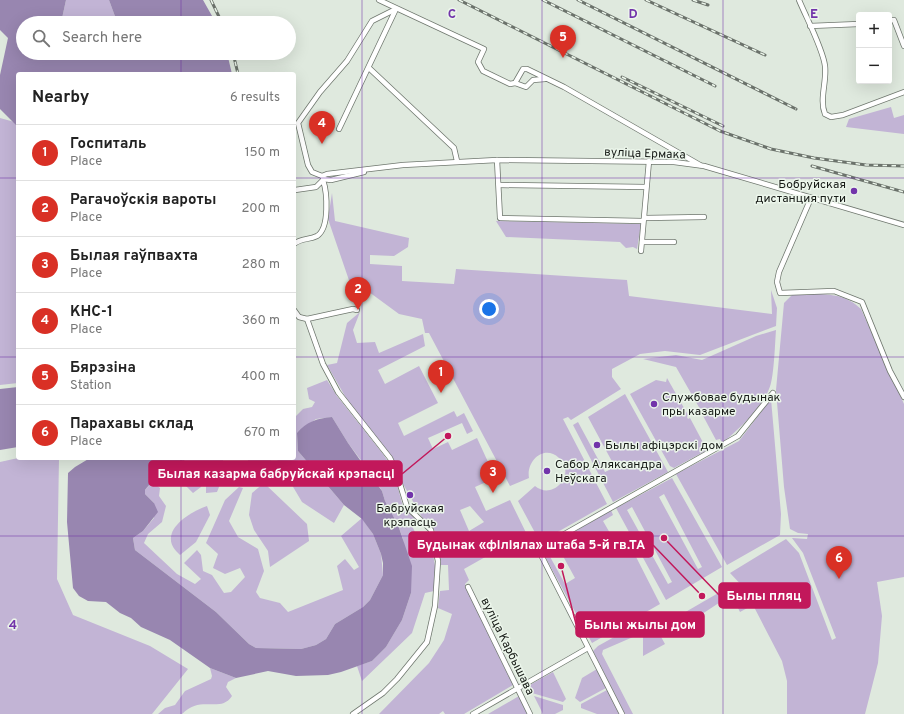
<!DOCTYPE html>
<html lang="en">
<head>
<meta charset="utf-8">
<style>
  :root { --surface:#fff; --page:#f6f6f6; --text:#222; --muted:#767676; --line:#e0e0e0; --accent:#d93025 }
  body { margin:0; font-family:Overpass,sans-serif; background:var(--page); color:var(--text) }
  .controls { position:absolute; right:12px; top:12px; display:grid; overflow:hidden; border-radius:4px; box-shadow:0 4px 16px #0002 }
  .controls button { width:36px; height:36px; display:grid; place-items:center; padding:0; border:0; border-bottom:1px solid var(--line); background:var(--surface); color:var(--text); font:20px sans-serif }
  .you { position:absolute; left:489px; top:309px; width:14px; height:14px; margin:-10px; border:3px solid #fff; border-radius:50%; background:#1a73e8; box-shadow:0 0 0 6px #1a73e833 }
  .badge { display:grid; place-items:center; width:26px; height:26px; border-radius:50%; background:var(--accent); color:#fff; font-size:13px; font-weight:700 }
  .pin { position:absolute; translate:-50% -33px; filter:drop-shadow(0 1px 2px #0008) }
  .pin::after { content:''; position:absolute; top:21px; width:14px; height:12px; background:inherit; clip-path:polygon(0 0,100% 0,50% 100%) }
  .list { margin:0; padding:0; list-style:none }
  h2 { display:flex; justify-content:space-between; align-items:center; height:52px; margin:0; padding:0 16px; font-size:17px }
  h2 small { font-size:13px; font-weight:400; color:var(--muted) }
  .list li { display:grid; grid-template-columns:26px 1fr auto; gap:12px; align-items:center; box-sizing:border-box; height:56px; padding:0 16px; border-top:1px solid var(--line) }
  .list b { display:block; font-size:15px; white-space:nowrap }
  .list p { margin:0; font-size:13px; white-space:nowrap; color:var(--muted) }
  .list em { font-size:13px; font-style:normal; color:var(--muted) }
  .icon { flex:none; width:22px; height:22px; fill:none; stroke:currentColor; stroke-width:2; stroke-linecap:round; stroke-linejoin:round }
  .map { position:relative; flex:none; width:904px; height:714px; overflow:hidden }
  .search { position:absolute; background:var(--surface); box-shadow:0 4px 16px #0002; left:16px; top:16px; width:280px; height:44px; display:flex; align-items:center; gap:10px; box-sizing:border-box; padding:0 14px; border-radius:22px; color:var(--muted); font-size:15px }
  .panel { position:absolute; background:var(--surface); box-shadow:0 4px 16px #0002; left:16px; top:72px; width:280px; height:388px; border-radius:4px }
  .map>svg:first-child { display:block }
</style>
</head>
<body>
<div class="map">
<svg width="904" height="714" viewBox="0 0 904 714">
  <rect width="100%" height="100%" fill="#dfe9de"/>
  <g fill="#c2b4d5" fill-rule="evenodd">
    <polygon points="66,0 109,0 116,19 115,23 61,23"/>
    <polygon points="891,107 894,118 904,115 904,134 846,127 849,119"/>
    <polygon points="0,118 18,123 18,383 0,385"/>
    <path d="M332 193 335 221 409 238 408 247 394 256 370 255V264L402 266V281L454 284 456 269 627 280 629 296 772 314 771 290 777 308 776 326 700 355 665 351 640 354 612 369V377L621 389 571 420 568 417 563 419 607 504 540 542 518 501 535 486C553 501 577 474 559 458 544 444 526 461 529 478L510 486 429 333H425L422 319 399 314 369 292H353L328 219Z"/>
    <polygon points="496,221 641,224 637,249 633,247 626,248 620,242 506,237"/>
    <path d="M801 294C823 294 844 292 861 309L904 404V577L877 582 882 616 878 663 865 714H787V681L782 661 753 605 740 612 734 600 746 590 730 573 786 539 799 553 832 640 836 638 803 553 792 538 807 539 808 534 798 533 790 529 784 487 776 390 784 303 792 295Z"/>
    <path d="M360 312 353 330 357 343 375 342 379 353 423 334 425 346 378 370 385 384 419 366 438 403 398 423 404 436 454 411 457 417 464 413 473 431 467 434 462 423 428 438 433 449 448 442 452 450 477 438 494 475 495 478 475 487 486 511 510 500 535 551 525 556 517 539 464 569 469 580 465 584 513 685 464 714H445L443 711 439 714H379L429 663 444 640 452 614 438 608 440 591 449 590 448 565H441L435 531 423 519 403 484 396 463 349 403 327 365 337 363 347 323ZM470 506 484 522 469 531 460 510Z"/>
    <path d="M776 330C775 343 774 380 769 389 762 408 737 431 722 443L720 439 716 440 701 412 704 410 702 408 700 409 676 367 643 359 676 355 702 360 756 336Z"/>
    <polygon points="667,378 688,415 687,417 688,419 690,418 707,450 674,468 670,466 630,394 656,380 666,382"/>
    <polygon points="327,380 337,396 383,454 393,469 403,507 416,519 411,524 421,544 431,543 435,566 434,591 425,593 412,633 362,681 357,666 372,661 386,647 402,620 411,593 403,539 398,525 385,501 382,491 375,479 348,443 332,417 316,419 297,433 298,451 344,505 334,523 302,502 276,458 294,458 294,418 303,409 312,407 315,402 309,399 307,388"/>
    <polygon points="625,394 668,472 613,502 573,425 578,422 605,472 615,467 588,417"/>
    <polygon points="771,399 781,514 780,535 727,565 676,474 739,441"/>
    <polygon points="18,458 59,458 57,579 73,615 150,646 188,669 152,714 0,714 0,462"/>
    <path d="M187 458H224C218 470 223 481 217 492L206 493V475L201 487 193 493 184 484 193 472 181 464Z"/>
    <polygon points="247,458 274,458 257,470 251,468"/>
    <path d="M672 478 722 567 666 600 616 508ZM664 494 702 567 698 569 659 497ZM632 507 672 582 668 584 627 510Z"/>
    <polygon points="152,482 160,488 159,496 166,506 162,522 148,534 144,543 177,574 195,584 201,579 184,563 197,550 201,555 203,571 212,575 224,593 231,592 245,577 240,568 225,574 213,568 218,554 206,543 225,500 239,487 243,488 229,521 238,537 258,549 264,571 256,592 260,598 280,603 288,612 343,590 337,566 345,559 354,570 359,567 341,536 362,518 373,534 381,554 383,575 370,600 363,607 335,624 326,639 316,645 301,649 256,648 249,644 216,612 135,550 133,538 143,531 154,518 154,503 145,494 145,490"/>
    <polygon points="264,483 307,524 309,541 270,567 268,551 254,530 249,515 252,493"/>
    <path d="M207 506 210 515 196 542 180 555C155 534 187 513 207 506Z"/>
    <path d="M611 510 613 515 603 521 622 554 632 549 660 604 592 643 542 551ZM558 547 575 578 565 584 548 553Z"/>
    <polygon points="727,588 731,595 699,616 697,626 691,630 682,614"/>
    <polygon points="650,617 665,644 643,656 643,637 640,634 603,650 602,654 633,714 625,714 593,651 598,646"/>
    <path d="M210 668 236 678 228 682 226 687 232 696C220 714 201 694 182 714H158L165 708 175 705 185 691 211 679 212 676Z"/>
    <polygon points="597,669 606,688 580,702 575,698 582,678"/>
    <polygon points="553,672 566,699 563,702 532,693 528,686"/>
    <polygon points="607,690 620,714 597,714 581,708 581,704"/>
    <polygon points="519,696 529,714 488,714"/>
    <polygon points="534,696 563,705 563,710 555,714 543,714"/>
  </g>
  <g fill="#9886b0">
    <polygon points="0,0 66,0 61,23 23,23 23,53 72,53 84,58 96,55 121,56 122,53 227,53 232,74 18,74 18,125 16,125 0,109 0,75 8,38 0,30"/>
    <polygon points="109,0 203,0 216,23 115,23 116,19"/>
    <polygon points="18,387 18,447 0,450 0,389"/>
    <path d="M332 417 348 443 382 491 385 501 398 525 412 566 411 593 402 620 386 647 372 661 341 672 328 675 296 676 268 671 236 678 210 668 170 640 141 627 131 618 120 613 106 602 88 601 79 596 73 588 67 522 68 473 75 467 90 458H187C174 472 157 474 145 490V494L154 503 158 512 143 531 133 538 135 550 216 612 249 644 256 648 301 649 316 645 326 639 335 624 363 607 370 600 383 575V563L381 554 373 534 362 519 344 505 298 451 297 433C306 422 318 418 332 417Z"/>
  </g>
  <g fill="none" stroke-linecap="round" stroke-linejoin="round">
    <g stroke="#6f776e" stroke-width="6">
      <g id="street">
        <polyline points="379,0 484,49 478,62 483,71 510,84 515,83"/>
        <path d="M799 0C806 17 823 49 825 66 827 81 819 100 825 114L831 117 843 115 904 92"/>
        <polyline points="889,20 894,20 904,46"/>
        <polyline points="810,26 859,24"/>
        <polyline points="369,68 454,148 457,161"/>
        <polyline points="545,79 533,80 526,87 515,83 523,69 527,69 564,87 700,165"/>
        <polyline points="339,129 396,9"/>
        <polyline points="497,160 500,218 643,221"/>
        <polyline points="322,176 327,174 403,165 497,160 674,162 704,166 904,225"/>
        <polyline points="322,176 312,172 308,165 298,123 320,92 347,61 372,21 396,9"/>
        <polyline points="323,179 331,180 364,172"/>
        <polyline points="499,185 646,187"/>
        <polyline points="811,198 779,272 777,282 780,293 834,291 862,302 890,371 904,397"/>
        <polyline points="645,218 704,217"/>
        <polyline points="642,242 674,242"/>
        <path d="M294 244C301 238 309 240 317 236 330 228 327 192 323 180L316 187 295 190"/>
        <polyline points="641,251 649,161"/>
        <polyline points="294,310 299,317 307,319 323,364 338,392 390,458 396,471 407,507 431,530 438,561 435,606 427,642 397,679 383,693 353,714"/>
        <polyline points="307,319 353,309 357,310"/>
        <polyline points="468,587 530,714"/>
        <polyline points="473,714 588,648"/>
        <polyline points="622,714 538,549 738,436 773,393"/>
      </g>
    </g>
    <use href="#street" stroke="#fff" stroke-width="4.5"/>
    <g stroke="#6b726b" stroke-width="3">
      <g id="rail">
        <polyline points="211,0 222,23"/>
        <polyline points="459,0 720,131 771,149 814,158 866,165 904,166"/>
        <polyline points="543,0 715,86"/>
        <polyline points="578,0 796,109"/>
        <polyline points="646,0 765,55"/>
        <polyline points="693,0 708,5"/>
        <polyline points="233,53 238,74"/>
        <polyline points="622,77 723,126"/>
        <polyline points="812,166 904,192"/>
      </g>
    </g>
    <use href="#rail" stroke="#ecf6eb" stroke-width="1.5" stroke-dasharray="4.5" stroke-linecap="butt"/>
  </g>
  <path fill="none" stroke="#7234aa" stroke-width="1" stroke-opacity="0.55" d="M181 0V23M362 0V714M542 0V714M723 0V714M181 53V74M0 178H18M294 178H904M0 357H18M294 357H904M181 458V714M0 536H904"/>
  <g fill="#7234aa" stroke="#ecf6eb" stroke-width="1.5">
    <circle cx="854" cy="191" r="4"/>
    <circle cx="654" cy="404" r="4"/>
    <circle cx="597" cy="445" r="4"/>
    <circle cx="547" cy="471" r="4"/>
    <circle cx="410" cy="495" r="4"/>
  </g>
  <g text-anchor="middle" stroke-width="3" stroke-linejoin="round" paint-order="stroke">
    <g font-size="12" fill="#171b17" stroke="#ecf6eb">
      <text transform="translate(645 153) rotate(2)" y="4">вуліца Ермака</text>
      <text transform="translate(508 646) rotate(64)" y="4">вуліца Карбышава</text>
    </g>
    <g font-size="12" fill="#171b17" stroke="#ecf6eb" text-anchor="start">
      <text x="846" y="188" text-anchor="end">Бобруйская<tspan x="846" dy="14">дистанция пути</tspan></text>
      <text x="662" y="401">Службовае будынак<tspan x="662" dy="14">пры казарме</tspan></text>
      <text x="605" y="449">Былы афіцэрскі дом</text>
      <text x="555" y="468">Сабор Аляксандра<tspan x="555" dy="14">Неўскага</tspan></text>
      <text x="410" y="512" text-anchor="middle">Бабруйская<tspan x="410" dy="14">крэпасць</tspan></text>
    </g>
  </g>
  <g font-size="13" text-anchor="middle" font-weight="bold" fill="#7234aa" stroke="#ecf6eb" stroke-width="3" stroke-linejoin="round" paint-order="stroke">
    <text x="452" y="18">C</text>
    <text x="633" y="18">D</text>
    <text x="814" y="18">E</text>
    <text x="13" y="629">4</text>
  </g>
  <path fill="none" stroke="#c2185b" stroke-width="1.5" d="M448 436L402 474M702 596L653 545M664 538L719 595M561 566L576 624"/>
  <g fill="#c2185b" stroke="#ecf6eb" stroke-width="1.5">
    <circle cx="448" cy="436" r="4"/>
    <circle cx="702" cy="596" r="4"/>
    <circle cx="664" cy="538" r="4"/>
    <circle cx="561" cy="566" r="4"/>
  </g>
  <g fill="#c2185b" stroke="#c2185b" stroke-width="1.5">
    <rect x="149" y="461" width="253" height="25" rx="4"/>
    <rect x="409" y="532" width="244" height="25" rx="4"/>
    <rect x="719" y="583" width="91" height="25" rx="4"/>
    <rect x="576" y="612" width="128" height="25" rx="4"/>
  </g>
  <g font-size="13" text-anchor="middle" font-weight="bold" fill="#fff">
    <text x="276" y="478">Былая казарма бабруйскай крэпасці</text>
    <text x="531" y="549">Будынак «філіяла» штаба 5-й гв.ТА</text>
    <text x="764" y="600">Былы пляц</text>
    <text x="640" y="629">Былы жылы дом</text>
  </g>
</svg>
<div class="controls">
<button>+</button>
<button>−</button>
</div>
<div class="you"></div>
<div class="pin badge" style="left:441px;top:393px">1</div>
<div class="pin badge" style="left:358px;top:310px">2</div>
<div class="pin badge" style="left:493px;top:493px">3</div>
<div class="pin badge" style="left:322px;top:144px">4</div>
<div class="pin badge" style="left:563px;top:58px">5</div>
<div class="pin badge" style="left:839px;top:579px">6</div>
<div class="search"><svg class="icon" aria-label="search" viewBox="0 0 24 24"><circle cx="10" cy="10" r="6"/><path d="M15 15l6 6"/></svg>Search here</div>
<section class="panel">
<h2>Nearby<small>6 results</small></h2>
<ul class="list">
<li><span class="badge">1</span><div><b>Госпиталь</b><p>Place</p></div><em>150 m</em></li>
<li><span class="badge">2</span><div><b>Рагачоўскія вароты</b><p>Place</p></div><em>200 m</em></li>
<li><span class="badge">3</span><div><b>Былая гаўпвахта</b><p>Place</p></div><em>280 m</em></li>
<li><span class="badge">4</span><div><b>КНС-1</b><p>Place</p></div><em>360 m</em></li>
<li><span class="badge">5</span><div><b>Бярэзіна</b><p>Station</p></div><em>400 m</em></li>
<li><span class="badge">6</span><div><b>Парахавы склад</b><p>Place</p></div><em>670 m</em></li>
</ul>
</section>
</div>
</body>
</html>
